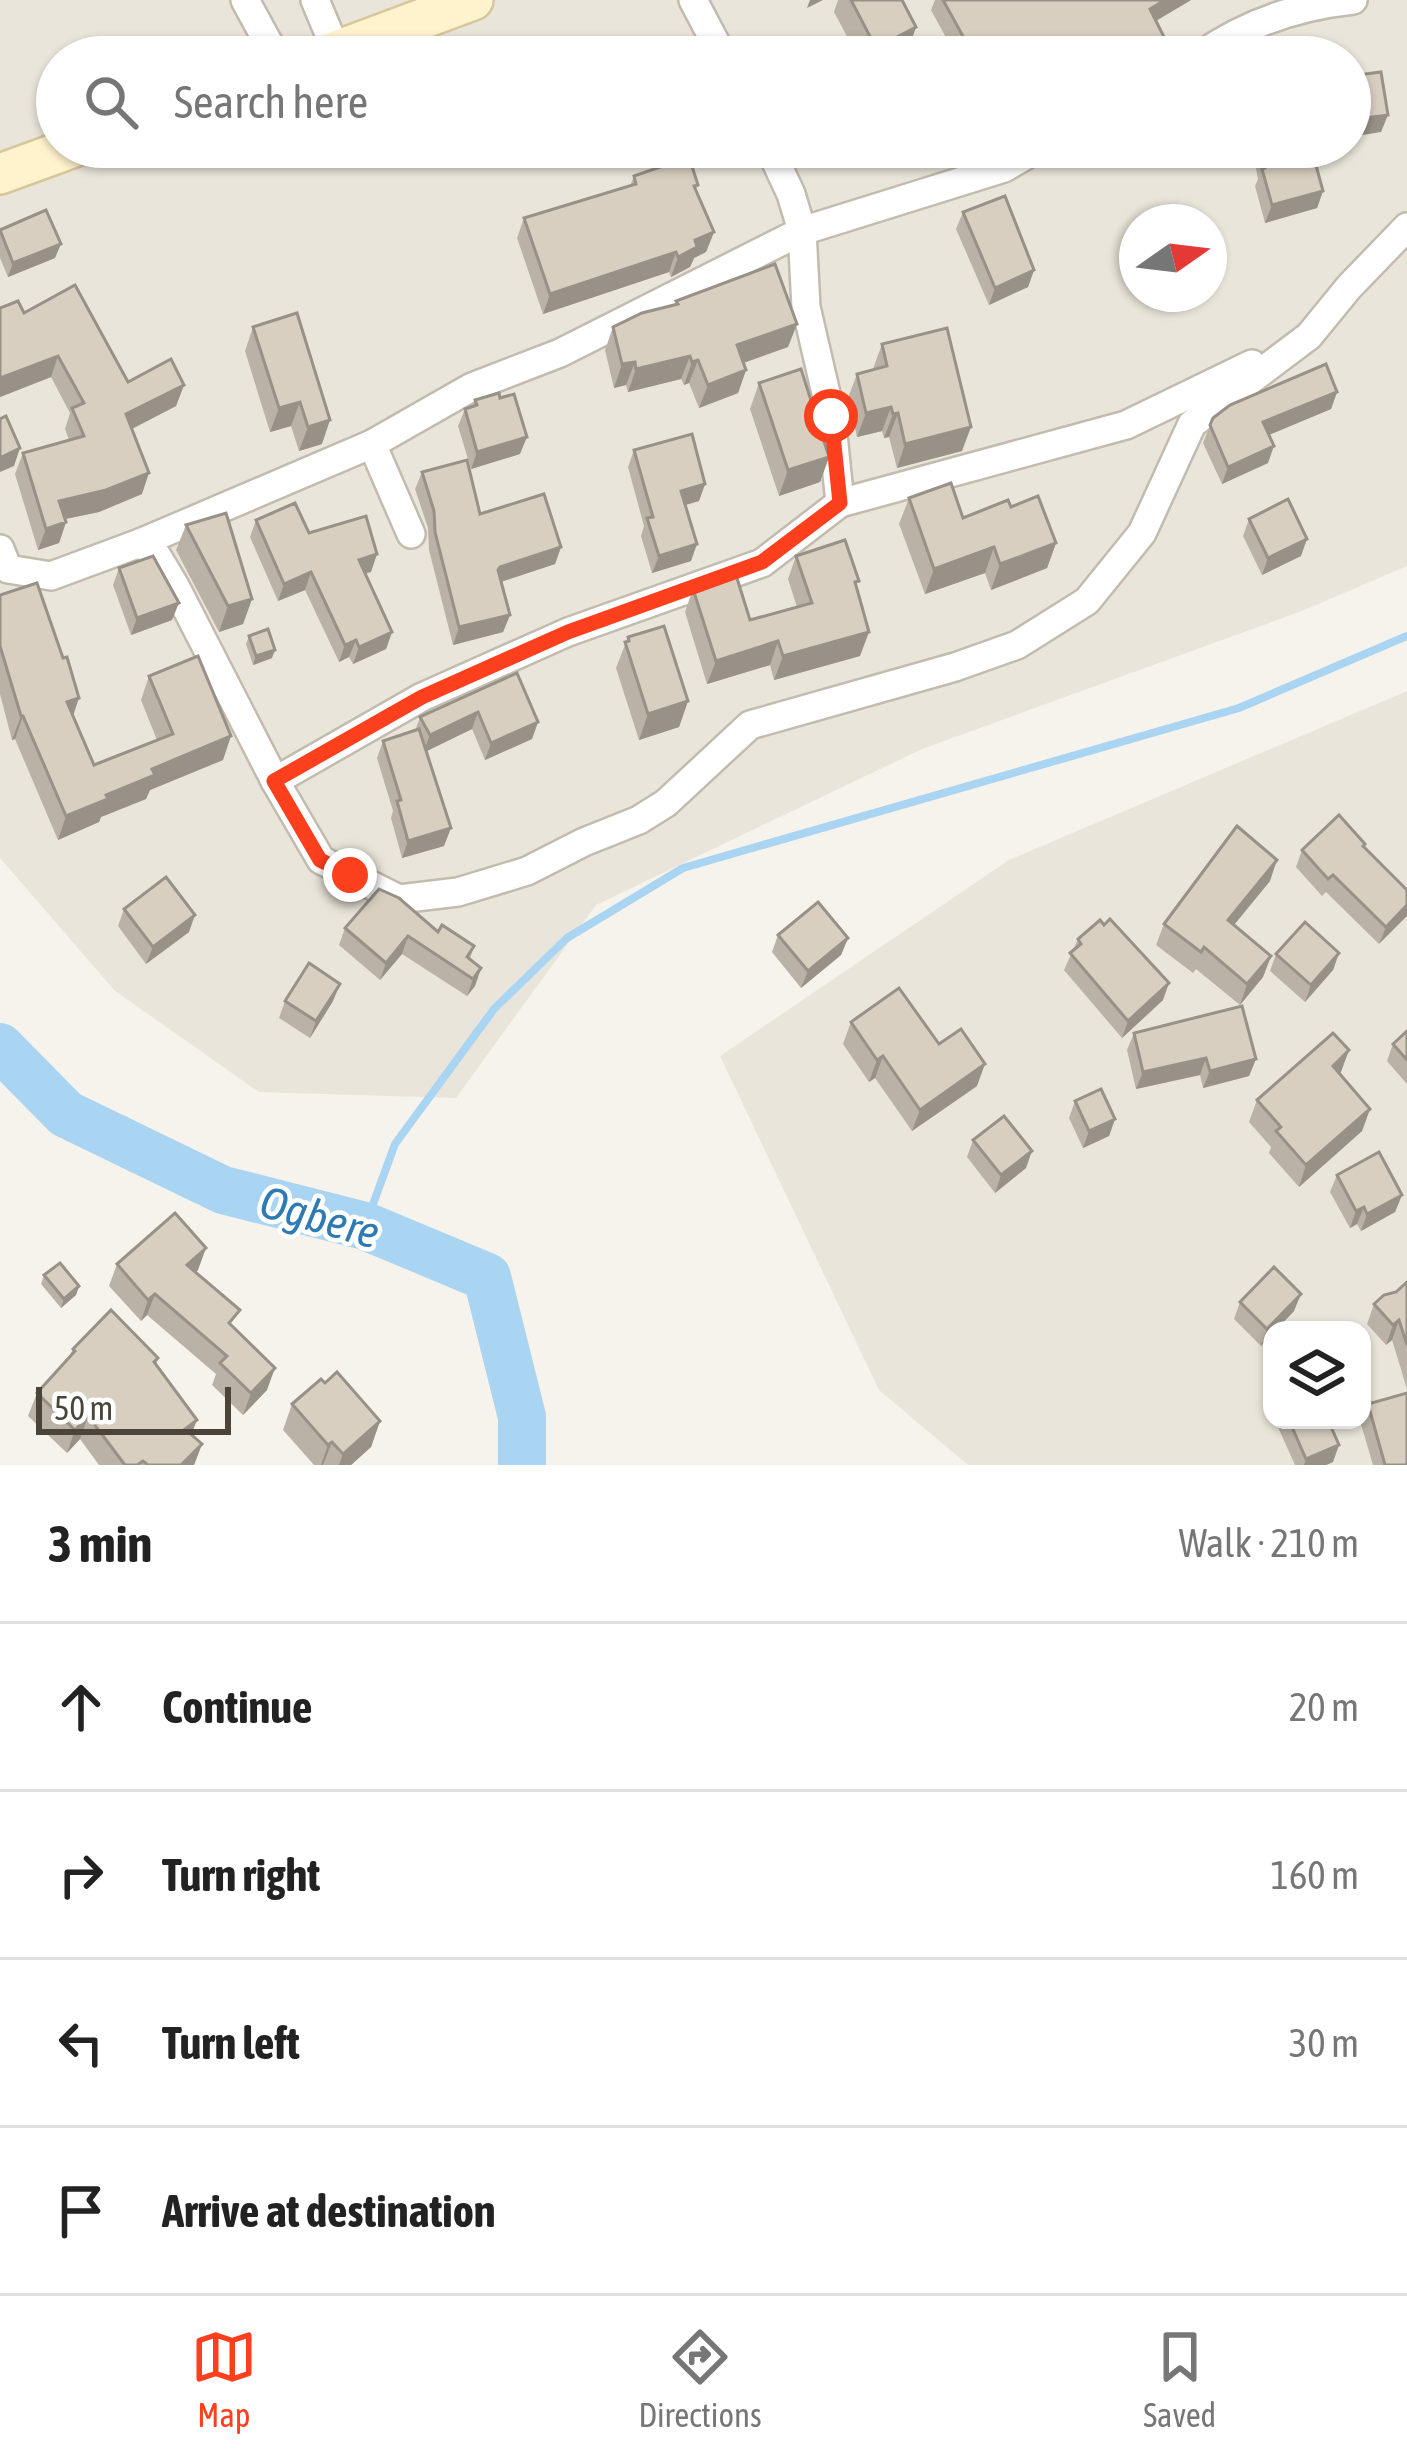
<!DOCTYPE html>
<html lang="en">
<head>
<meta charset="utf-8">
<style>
  :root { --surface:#fff; --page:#f6f6f6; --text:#222; --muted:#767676; --line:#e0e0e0; --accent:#fc3f1d }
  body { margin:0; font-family:"Asap Condensed",sans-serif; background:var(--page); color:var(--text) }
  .controls { position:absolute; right:36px; bottom:36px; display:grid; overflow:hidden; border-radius:24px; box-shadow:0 3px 9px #0004 }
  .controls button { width:108px; height:108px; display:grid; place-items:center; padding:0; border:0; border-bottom:3px solid var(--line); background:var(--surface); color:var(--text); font:60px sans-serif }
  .compass { position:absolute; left:1119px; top:204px; width:108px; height:108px; border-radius:50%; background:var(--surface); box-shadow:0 3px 9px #0004; rotate:76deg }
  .scale { position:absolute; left:36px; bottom:30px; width:195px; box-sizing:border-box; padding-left:12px; border:6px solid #4b4439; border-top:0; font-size:33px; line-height:42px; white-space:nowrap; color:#4b4439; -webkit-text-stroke:9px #fff; paint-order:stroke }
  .stop { position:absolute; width:36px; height:36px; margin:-27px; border:9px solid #fc3f1d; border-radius:50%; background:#fff }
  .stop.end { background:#fc3f1d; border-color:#fff; box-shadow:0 3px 12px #0008 }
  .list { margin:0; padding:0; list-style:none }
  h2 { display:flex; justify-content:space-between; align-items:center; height:156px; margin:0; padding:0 48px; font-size:51px }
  h2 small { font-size:39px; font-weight:400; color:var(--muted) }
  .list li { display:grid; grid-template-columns:78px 1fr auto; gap:36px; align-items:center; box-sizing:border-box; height:168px; padding:0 48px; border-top:3px solid var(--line) }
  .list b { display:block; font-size:45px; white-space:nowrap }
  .list em { font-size:39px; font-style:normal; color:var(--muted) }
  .icon { flex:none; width:66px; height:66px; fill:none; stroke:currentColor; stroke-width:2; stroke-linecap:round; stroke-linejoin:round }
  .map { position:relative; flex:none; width:1407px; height:1465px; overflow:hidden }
  .search { position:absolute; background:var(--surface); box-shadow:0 3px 9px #0004; left:36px; right:36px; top:36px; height:132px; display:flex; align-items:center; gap:30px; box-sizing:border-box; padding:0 42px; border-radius:66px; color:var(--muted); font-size:45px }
  .sheet { height:828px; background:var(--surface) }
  nav { display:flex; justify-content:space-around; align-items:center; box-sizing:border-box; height:168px; border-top:3px solid var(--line); background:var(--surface); font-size:33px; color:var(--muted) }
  nav a { display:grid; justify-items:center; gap:6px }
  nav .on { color:var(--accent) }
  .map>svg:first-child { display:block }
</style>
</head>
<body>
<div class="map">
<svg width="1407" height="1465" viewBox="0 0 1407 1465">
  <rect width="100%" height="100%" fill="#f6f3ec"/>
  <g fill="#eae5da" fill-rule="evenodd">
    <path d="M0 0H1407V566L1302 611 922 749 596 905 456 1098 259 1092 115 991 0 858ZM57 57H1350V147H57ZM1137 222H1209V294H1137Z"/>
    <path d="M1407 691V1465H968L879 1390 720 1056 1009 860ZM1272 1330H1362V1420H1272Z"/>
  </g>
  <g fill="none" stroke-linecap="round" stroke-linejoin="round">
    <polyline stroke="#a9d4f2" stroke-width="8" points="365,1226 395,1144 494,1009 567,938 683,868 1239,708 1407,636"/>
    <polyline stroke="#a9d4f2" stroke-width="48" points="0,1047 66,1114 223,1190 365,1226 487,1277 522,1417 522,1465"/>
    <g stroke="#c2bbae" stroke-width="32">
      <g id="street">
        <polyline points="245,0 276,57"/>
        <polyline points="315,0 336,50"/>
        <polyline points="693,0 723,57"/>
        <path d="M1198 57C1244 24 1297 6 1353 0"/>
        <polyline points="372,444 472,387 560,353 802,231 1004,168 1040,147"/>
        <polyline points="840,503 1126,425 1252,364"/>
        <polyline points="140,543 157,556 175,586 275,781 321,860 399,899 458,892 527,871 584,842 639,820 666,803 750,725 955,667 1017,645 1087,601 1142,533 1192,424 1309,336 1349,287 1407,227"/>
        <polyline points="0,549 8,569 51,576 140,543 372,444 411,534"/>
        <polyline points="275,781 422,697 568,632 762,563 840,503 831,415 806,307 802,231 791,194 769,147"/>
      </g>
    </g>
    <g stroke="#d6c79b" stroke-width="44">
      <g id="secondary">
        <polyline points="320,57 473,0"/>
        <polyline points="0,174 74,147"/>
      </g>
    </g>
    <use href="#street" stroke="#fff" stroke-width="27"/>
    <use href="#secondary" stroke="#fff3cd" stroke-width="39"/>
  </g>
  <g fill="#bab2a6">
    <polygon points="838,0 902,0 916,27 907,53 899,57 858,57 834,12"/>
    <polygon points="935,0 1191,0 1156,21 1171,51 1169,57 944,57 950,45 931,10"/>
    <polygon points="1252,147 1310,147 1323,191 1317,208 1265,223 1255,186 1258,179"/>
    <polygon points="634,176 698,185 696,190 714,232 706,252 694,258 690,267 671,277 669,272 543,314 517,238 524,218 630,186"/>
    <polygon points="963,212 1034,270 1028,287 989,305 956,229"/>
    <polygon points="0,230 55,258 8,277 0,258"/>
    <polygon points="676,301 797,324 788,347 744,363 746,370 738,393 699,408 689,383 684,385 681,379 628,392 626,385 614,388 605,350 613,327 675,305"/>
    <polygon points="0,308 24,313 128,382 184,385 176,406 132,429 142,494 99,512 65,519 66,522 59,543 38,550 15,474 23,453 69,440 65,429 70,413 51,377 0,397"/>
    <polygon points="297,313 322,444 299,451 291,426 270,432 245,351 253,327"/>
    <polygon points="882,344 962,451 897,468 889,437 884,438 882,431 857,437 848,398 857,374 873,369"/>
    <polygon points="759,383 829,457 820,482 779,496 750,409"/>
    <polygon points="1337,392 1331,409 1269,435 1268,463 1222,484 1203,443 1213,418"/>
    <polygon points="475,400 520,454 471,469 458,426 465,409 473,406"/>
    <polygon points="634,450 705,484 699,501 685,505 691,561 652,573 641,536 644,526 628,467"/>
    <polygon points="422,472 480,514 561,547 555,564 501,582 510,615 503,632 453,645 429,550 428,528 415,489"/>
    <polygon points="909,498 963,518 1011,507 1056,543 1047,568 991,590 985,573 925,594 899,524"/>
    <polygon points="1249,519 1301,556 1262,575 1243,536"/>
    <polygon points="256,520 309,533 371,572 365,573 392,632 386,649 353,664 349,657 339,662 305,590 278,601 250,537"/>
    <polygon points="186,525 252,599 243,624 219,632 176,550"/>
    <polygon points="796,556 856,587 860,656 774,680 770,665 707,684 685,612 693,589 750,620 797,607 788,579"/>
    <polygon points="119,568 172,620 131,635 113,585"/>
    <polygon points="0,595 73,715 94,765 157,740 141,700 149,676 223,760 150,790 146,799 101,817 99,822 58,840 15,739 12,740 0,694"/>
    <polygon points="249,636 272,658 253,665 246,644"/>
    <polygon points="628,637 688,701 679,727 639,740 616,668"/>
    <polygon points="517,673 538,722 532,739 485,760 472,729 426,751 444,846 402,858 391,818 393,811 377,758 383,741 415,731 420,717"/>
    <polygon points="1364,848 1407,890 1379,944 1326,892 1322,896 1296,867 1302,850"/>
    <polygon points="1270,881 1234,924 1271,956 1263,977 1240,1005 1196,969 1193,973 1156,945 1164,924"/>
    <polygon points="124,909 189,932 146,964 118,926"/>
    <polygon points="1104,925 1163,1000 1122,1038 1064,970 1078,939"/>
    <polygon points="345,928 438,932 474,946 470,959 481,968 475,986 467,996 402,954 380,980 339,945"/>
    <polygon points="778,935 848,938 841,955 801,988 772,952"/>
    <polygon points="1339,953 1333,970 1305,1002 1270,971 1276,954"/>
    <polygon points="285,1001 333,1001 310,1038 279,1018"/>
    <polygon points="851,1022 939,1044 977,1086 912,1131 875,1078 869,1082 843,1044"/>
    <polygon points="1407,1031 1407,1084 1387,1061 1393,1044"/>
    <polygon points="1134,1033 1256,1059 1249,1076 1203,1088 1200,1075 1136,1089 1127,1050"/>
    <polygon points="1341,1072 1339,1074 1370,1109 1362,1131 1299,1187 1269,1153 1271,1147 1249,1122 1257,1100"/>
    <polygon points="1075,1101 1115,1119 1109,1136 1083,1148 1069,1118"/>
    <polygon points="973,1140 1026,1168 995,1193 967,1157"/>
    <polygon points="1337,1175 1402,1195 1395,1212 1361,1231 1357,1224 1350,1228 1330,1192"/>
    <polygon points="117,1264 198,1270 196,1272 233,1328 267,1390 243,1415 212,1385 216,1374 147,1315 141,1321 109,1286"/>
    <polygon points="44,1275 79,1286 76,1295 61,1308 41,1284"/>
    <polygon points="1407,1282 1407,1389 1392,1340 1386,1345 1367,1324 1374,1304 1396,1292"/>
    <polygon points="1240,1302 1294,1311 1276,1330 1272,1330 1272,1334 1261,1346 1234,1319"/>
    <polygon points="73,1349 158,1358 156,1365 191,1435 202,1444 194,1465 99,1465 80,1439 67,1453 28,1416 37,1393 69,1357"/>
    <polygon points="325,1383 380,1421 371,1447 351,1465 314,1465 283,1430 292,1404"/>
    <polygon points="1368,1404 1407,1465 1373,1465 1361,1424"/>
    <polygon points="1279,1420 1328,1420 1333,1462 1326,1465 1295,1465 1277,1425"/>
  </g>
  <g fill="#979187">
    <polygon points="810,0 823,0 807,8"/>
    <polygon points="1165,0 1191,0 1142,29 1150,9"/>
    <polygon points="916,27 907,53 899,57 873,57 876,48"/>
    <polygon points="1388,115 1381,132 1350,137 1350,120"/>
    <polygon points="1323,191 1317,208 1265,223 1272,205"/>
    <polygon points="714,232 706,252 694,258 690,267 671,277 678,257 695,240"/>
    <polygon points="61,244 55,258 8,277 13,263"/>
    <polygon points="676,252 669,272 543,314 550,294"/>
    <polygon points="1034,270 1028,287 989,305 995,288"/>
    <polygon points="797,324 788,347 728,368 737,345"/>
    <polygon points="58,356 51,377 0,397 0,378"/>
    <polygon points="690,356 681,379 628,392 636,369"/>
    <polygon points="698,360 689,383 684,385 692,362"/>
    <polygon points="635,362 626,385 614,388 622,364"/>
    <polygon points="746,370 738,393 699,408 708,385"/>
    <polygon points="184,385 176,406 118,436 126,414"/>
    <polygon points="1337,392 1331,409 1257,440 1263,422"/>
    <polygon points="300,402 291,426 270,432 279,408"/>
    <polygon points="891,407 882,431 857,437 866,413"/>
    <polygon points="898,413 889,437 884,438 893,414"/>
    <polygon points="330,420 322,444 299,451 308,427"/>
    <polygon points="971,427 962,451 897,468 905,444"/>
    <polygon points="527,437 520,454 471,469 477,452"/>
    <polygon points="1274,446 1268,463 1222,484 1228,467"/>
    <polygon points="20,448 14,466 0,472 0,458"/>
    <polygon points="829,457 820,482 779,496 788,470"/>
    <polygon points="149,473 142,494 99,512 51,522 59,501"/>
    <polygon points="705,484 699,501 675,508 681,491"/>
    <polygon points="66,522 59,543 38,550 46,529"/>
    <polygon points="1307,539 1301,556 1262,575 1268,558"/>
    <polygon points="1056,543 1047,568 991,590 1000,564"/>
    <polygon points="697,544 691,561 652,573 659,556"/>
    <polygon points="561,547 555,564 494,584 500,567"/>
    <polygon points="994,547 985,573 925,594 934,569"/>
    <polygon points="377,554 371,572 353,577 359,560"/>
    <polygon points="311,572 305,590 278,601 284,584"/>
    <polygon points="252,599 243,624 219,632 228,606"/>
    <polygon points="179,603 172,620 131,635 137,618"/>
    <polygon points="510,615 503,632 453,645 459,627"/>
    <polygon points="392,632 386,649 353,664 359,647"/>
    <polygon points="869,632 860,656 774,680 783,656"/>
    <polygon points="356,640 349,657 339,662 345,645"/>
    <polygon points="778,641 770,665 707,684 716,661"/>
    <polygon points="275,650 272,658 253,665 256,656"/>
    <polygon points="79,698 71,722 67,702"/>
    <polygon points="688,701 679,727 639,740 648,714"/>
    <polygon points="478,712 472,729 423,753 430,735"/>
    <polygon points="21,716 23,716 15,739 12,740"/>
    <polygon points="538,722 532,739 485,760 491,743"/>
    <polygon points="231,736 223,760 150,790 146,799 101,817 99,822 58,840 66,816 152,769"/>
    <polygon points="451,828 444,846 402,858 408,841"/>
    <polygon points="1277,860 1270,881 1221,941 1228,920"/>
    <polygon points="1407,905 1407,916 1379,944 1386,927"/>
    <polygon points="195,915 189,932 146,964 153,947"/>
    <polygon points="408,936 402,954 380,980 386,963"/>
    <polygon points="848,938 841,955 801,988 808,971"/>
    <polygon points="1339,953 1333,970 1305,1002 1311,985"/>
    <polygon points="1271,956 1263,977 1240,1005 1247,984"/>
    <polygon points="481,968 475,986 467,996 473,979"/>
    <polygon points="1169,983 1163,1000 1122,1038 1128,1021"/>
    <polygon points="340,984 333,1001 310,1038 316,1021"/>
    <polygon points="1349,1050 1341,1072 1325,1088 1333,1066"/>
    <polygon points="883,1056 875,1078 869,1082 877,1060"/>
    <polygon points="1206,1058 1200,1075 1136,1089 1143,1072"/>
    <polygon points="1256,1059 1249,1076 1203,1088 1210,1071"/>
    <polygon points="985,1064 977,1086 912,1131 920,1110"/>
    <polygon points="1370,1109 1362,1131 1299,1187 1306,1165"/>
    <polygon points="1115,1119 1109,1136 1083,1148 1089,1131"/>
    <polygon points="1032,1151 1026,1168 995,1193 1001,1175"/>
    <polygon points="1402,1195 1395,1212 1361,1231 1367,1214"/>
    <polygon points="1364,1207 1357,1224 1350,1228 1356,1211"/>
    <polygon points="206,1248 198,1270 180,1286 187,1265"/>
    <polygon points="79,1286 76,1295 61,1308 64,1299"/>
    <polygon points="155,1294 147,1315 141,1321 148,1300"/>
    <polygon points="1301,1294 1294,1311 1276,1330 1272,1330 1272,1334 1261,1346 1267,1329"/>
    <polygon points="1399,1320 1392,1340 1386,1345 1393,1325"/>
    <polygon points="275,1368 267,1390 243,1415 251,1393"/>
    <polygon points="88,1416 80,1439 67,1453 75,1430"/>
    <polygon points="197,1420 188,1443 185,1429"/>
    <polygon points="380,1421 371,1447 351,1465 339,1465 343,1454"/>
    <polygon points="332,1442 323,1465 321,1465 328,1445"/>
    <polygon points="202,1444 194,1465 181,1465"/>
    <polygon points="1339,1445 1333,1462 1326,1465 1304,1465 1306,1459"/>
  </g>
  <g fill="#d8cfc1" stroke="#979187" stroke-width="3">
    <polygon points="851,0 902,0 916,27 876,48"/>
    <polygon points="943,0 1165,0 1150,9 1171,51 1158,57 954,57 948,46 964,38"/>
    <polygon points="1381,72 1388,115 1350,120 1350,76"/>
    <polygon points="1261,147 1311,147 1323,191 1272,205 1262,169 1265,168"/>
    <polygon points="689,157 698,185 694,186 714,232 695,240 697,247 678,257 676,252 550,294 524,218 636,184 634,176"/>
    <polygon points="1005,196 1034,270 995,288 963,212"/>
    <polygon points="46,210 61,244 13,263 0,230"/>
    <polygon points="775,264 797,324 737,345 746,370 708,385 698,360 692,362 690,356 636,369 635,362 622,364 613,327 642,313 678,304 676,301"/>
    <polygon points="75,285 128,382 171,359 184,385 126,414 149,473 106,490 59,501 66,522 46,529 23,453 84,436 72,408 84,403 58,356 0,378 0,308 18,301 24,313"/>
    <polygon points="297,313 330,420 308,427 300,402 279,408 253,327"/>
    <polygon points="947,328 971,427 905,444 898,413 893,414 891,407 866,413 857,374 887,366 882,344"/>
    <polygon points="1326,364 1337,392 1263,422 1274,446 1228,467 1210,425 1213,418 1230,405"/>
    <polygon points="801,369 829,457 788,470 759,383"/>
    <polygon points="499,393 500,398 514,394 527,437 477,452 465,409 477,405 475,400"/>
    <polygon points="6,416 20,448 0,458 0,419"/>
    <polygon points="692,434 705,484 681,491 697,544 659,556 647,518 653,517 634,450"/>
    <polygon points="467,460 480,514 544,494 561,547 500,567 498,570 510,615 459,627 435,532 434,511 422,472"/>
    <polygon points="951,483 963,518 1008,500 1011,507 1038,496 1056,543 1000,564 994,547 934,569 909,498"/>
    <polygon points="1288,499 1307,539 1268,558 1249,519"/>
    <polygon points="295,503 309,533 366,516 377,554 359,560 392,632 359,647 356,640 345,645 311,572 284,584 256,520"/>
    <polygon points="226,513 252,599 228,606 186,525"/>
    <polygon points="845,540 859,581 855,582 869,632 783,656 778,641 716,661 693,589 736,575 750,620 812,603 796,556"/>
    <polygon points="153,556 179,603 137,618 119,568"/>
    <polygon points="37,583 63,658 67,657 79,698 67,702 94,765 173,734 149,676 198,656 231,736 152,769 155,775 106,795 108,799 66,816 23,716 21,716 0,646 0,595"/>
    <polygon points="664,626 688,701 648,714 625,642 629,641 628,637"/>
    <polygon points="268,629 275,650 256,656 249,636"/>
    <polygon points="517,673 538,722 491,743 478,712 430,735 420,717"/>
    <polygon points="419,729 451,828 408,841 397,801 401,800 383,741"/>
    <polygon points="1339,815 1365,844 1363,846 1407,890 1407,905 1386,927 1333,875 1328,879 1302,850"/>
    <polygon points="1237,826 1277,860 1228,920 1271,956 1247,984 1204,947 1201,952 1164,924"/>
    <polygon points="166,877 195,915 153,947 124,909"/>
    <polygon points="379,889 399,898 438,932 442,925 474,946 467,957 481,968 473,979 408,936 386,963 345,928"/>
    <polygon points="818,902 848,938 808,971 778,935"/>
    <polygon points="1110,919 1169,983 1128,1021 1070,953 1081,944 1078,939 1100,920 1104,925"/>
    <polygon points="1305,922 1339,953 1311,985 1276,954"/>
    <polygon points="309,963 340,984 316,1021 285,1001"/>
    <polygon points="899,988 939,1044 961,1029 985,1064 920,1110 883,1056 877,1060 851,1022"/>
    <polygon points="1242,1006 1256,1059 1210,1071 1206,1058 1143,1072 1134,1033"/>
    <polygon points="1407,1031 1407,1060 1393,1044"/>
    <polygon points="1333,1033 1349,1050 1333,1066 1370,1109 1306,1165 1276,1131 1281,1127 1257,1100"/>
    <polygon points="1101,1089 1115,1119 1089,1131 1075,1101"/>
    <polygon points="1004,1116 1032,1151 1001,1175 973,1140"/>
    <polygon points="1379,1152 1402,1195 1367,1214 1364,1207 1356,1211 1337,1175"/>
    <polygon points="175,1213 206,1248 187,1265 240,1310 229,1323 275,1368 251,1393 220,1363 227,1356 155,1294 148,1300 117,1264"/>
    <polygon points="60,1263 79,1286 64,1299 44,1275"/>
    <polygon points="1274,1267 1301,1294 1267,1329 1240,1302"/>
    <polygon points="1407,1282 1407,1345 1399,1320 1393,1325 1374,1304 1384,1295 1396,1292"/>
    <polygon points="111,1310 158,1358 154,1362 197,1420 185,1429 202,1444 181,1465 148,1465 143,1461 137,1465 125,1465 88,1416 75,1430 37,1393 75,1351 73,1349"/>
    <polygon points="337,1372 380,1421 343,1454 332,1442 328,1445 292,1404 321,1379 325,1383"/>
    <polygon points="1407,1393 1407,1465 1385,1465 1368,1404"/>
    <polygon points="1289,1420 1328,1420 1339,1445 1306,1459"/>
  </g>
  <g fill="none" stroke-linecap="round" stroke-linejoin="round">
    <polyline stroke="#fc3f1d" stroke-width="15" points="350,875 320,860 274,781 422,697 568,632 762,562 840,503 831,416"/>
  </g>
  <g text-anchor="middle" stroke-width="9" stroke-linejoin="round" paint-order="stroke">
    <g font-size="45" font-style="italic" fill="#2e7ab2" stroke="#fff">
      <text transform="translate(320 1217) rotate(16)" y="16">Ogbere</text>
    </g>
  </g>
</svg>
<div class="controls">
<button><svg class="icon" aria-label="layers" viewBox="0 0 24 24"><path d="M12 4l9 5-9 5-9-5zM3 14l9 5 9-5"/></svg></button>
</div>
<svg class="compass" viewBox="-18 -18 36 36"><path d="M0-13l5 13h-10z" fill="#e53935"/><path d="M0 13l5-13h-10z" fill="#767676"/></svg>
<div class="scale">50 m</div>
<div class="stop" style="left:831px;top:416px"></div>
<div class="stop end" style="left:350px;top:875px"></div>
<div class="search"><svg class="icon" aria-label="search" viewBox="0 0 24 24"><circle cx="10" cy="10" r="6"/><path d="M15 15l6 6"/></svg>Search here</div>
</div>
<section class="sheet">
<h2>3 min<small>Walk · 210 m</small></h2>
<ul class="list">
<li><svg class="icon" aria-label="ahead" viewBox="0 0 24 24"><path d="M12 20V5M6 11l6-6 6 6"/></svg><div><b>Continue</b></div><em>20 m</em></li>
<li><svg class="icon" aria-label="right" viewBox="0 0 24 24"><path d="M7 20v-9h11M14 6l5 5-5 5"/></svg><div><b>Turn right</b></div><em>160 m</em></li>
<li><svg class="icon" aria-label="left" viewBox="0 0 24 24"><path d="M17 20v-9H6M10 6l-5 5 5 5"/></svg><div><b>Turn left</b></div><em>30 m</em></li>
<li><svg class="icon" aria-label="arrive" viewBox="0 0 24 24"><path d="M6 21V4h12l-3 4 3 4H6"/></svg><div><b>Arrive at destination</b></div></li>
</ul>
</section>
<nav>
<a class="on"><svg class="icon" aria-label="map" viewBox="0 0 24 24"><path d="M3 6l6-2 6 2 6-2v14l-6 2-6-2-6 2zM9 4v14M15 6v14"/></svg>Map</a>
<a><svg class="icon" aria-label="directions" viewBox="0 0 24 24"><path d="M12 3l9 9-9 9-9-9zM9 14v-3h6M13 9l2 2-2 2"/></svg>Directions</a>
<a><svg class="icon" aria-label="saved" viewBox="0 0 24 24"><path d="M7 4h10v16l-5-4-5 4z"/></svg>Saved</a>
</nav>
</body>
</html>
